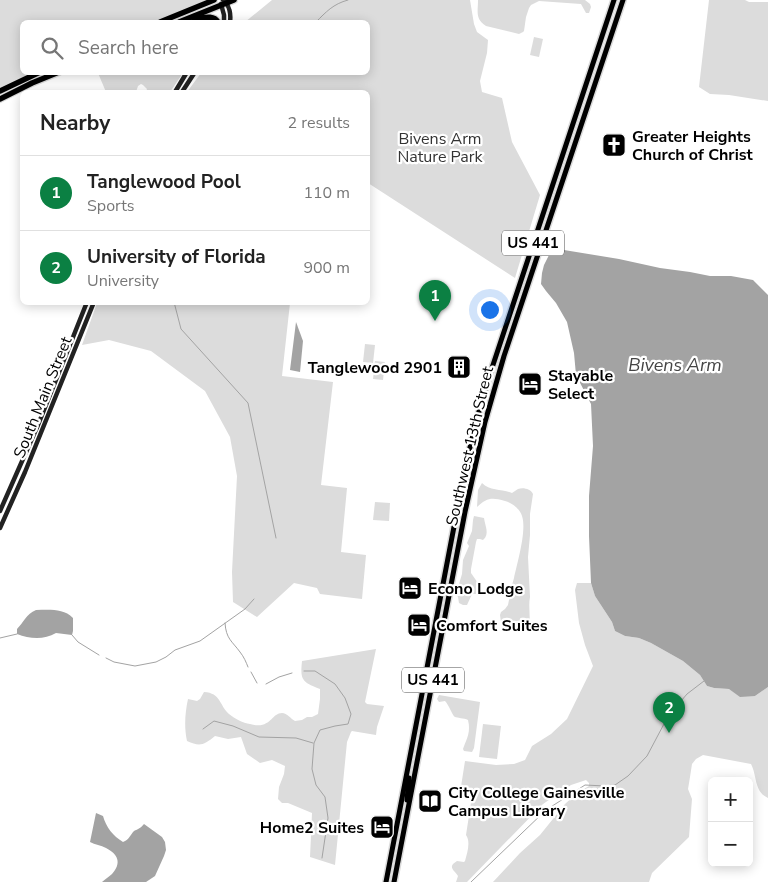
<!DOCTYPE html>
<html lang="en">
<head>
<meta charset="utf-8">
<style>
  :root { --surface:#fff; --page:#f2f2f2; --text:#222; --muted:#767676; --line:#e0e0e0; --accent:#0b8043 }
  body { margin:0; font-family:"Nunito Sans",sans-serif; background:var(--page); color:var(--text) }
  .controls { position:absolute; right:15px; bottom:15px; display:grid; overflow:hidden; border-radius:8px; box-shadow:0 2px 12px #0003 }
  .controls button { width:45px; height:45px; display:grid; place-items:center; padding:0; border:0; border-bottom:1px solid var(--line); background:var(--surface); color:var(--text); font:25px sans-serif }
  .you { position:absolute; left:489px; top:309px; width:18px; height:18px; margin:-12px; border:4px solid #fff; border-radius:50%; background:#1a73e8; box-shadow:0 0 0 8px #1a73e833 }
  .badge { display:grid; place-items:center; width:32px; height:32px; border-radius:50%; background:var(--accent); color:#fff; font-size:16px; font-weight:700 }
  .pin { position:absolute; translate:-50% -41px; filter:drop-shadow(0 1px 2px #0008) }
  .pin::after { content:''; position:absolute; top:26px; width:18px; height:15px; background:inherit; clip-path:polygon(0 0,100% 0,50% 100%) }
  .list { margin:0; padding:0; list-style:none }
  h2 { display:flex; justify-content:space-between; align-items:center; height:65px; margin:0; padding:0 20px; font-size:21px }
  h2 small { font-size:16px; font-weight:400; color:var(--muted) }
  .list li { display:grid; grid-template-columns:32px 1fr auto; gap:15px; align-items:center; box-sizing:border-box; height:75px; padding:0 20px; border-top:1px solid var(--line) }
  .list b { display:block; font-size:19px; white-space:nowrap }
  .list p { margin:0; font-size:16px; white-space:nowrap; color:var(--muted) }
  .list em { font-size:16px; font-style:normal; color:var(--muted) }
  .icon { flex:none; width:28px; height:28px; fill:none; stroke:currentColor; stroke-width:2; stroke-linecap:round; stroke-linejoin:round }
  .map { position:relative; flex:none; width:768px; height:882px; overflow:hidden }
  .search { position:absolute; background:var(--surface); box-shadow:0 2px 12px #0003; left:20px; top:20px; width:350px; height:55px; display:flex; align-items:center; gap:12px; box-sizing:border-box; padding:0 18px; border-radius:8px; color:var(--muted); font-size:19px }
  .panel { position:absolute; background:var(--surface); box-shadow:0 2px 12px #0003; left:20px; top:90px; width:350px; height:215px; border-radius:8px }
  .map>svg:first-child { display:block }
</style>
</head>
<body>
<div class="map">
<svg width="768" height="882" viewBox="0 0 768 882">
  <rect width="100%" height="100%" fill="#fff"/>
  <g fill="#dcdcdc">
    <polygon points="0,0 208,0 151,22 22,22 22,72 30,73 0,87"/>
    <polygon points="272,0 470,0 474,24 477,32 488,40 487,53 480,81 482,92 502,98 512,142 540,195 515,278 498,267 368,183 368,92 187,92 201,73 368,72 368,22 245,22"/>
    <path d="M478 0H585L590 4 591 7 589 13H586L581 4 539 1 531 5 529 8 526 17 524 31 523 32 519 34 486 26C475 19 478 12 478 0Z"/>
    <polygon points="709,0 745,0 749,2 768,2 768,101 729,95 710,94 699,87"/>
    <polygon points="534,37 543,39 539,57 530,55"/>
    <polygon points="98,73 183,73 170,92 146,92 147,89 143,85 141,84 138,86 136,92 106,92"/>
    <polygon points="97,303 290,303 282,376 333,382 321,485 347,488 341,552 366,555 362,599 320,594 317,588 294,583 257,617 233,602 232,572 237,476 230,437 205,391 151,351 109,340 82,345"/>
    <polygon points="365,344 375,345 373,363 363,362"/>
    <polygon points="375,361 385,362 383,380 373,379"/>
    <path d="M482 483C490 491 502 489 512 493 514 492 516 490 518 489 523 487 531 489 533 494L530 514V535L528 557 530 597C528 607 531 617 529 627L501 622 500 615 501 612 505 609 508 605C510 596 511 587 514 578 517 564 527 530 522 516 520 509 512 503 505 501 491 497 487 498 477 507L478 490Z"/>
    <polygon points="375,502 390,503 389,521 373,520"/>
    <path d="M474 516 484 518C485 526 490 534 483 540L480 539H477L476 542 471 569V573L482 589 476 594H472L467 605H463L459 603 458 597 456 594 462 574 463 560 469 546 467 543 472 531 473 520Z"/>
    <path d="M577 583H591L595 596 612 622 615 631 625 636 639 638 651 643 683 661 700 675 707 686 714 688 729 689 755 696 768 687V798C754 792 757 775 751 764L703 755 696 759 692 764 690 777 688 789 692 799 689 837 652 873 649 882H493L520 853 540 835 565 804 577 793 589 786V783L586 780 571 785 543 804 467 882H456L458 876C454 870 447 867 457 861L464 862 465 861C467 853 471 842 466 835L472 796 460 793 465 761 496 765 514 764 525 760 532 746 551 734 567 719 593 666 585 645 579 623 575 590Z"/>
    <path d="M376 649 365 702 367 704 384 706 377 727 376 735 352 731 351 732 347 742 335 865 310 857 312 813 288 803H282L278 799 279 787 284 774 285 766 272 760 260 763 247 754 241 737 228 739 215 736C204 745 200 747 187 741 184 727 185 713 188 699L197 701 200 699 204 692C221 693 219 705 229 714 235 719 243 723 250 724 271 730 271 713 282 713 287 713 291 719 295 721L302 720 307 717H312L318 714 320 699V689C302 682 300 680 302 661Z"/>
    <path d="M439 695 480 702 474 748 472 752 464 751 463 749C467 738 471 732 468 720 464 718 457 718 455 717 452 715 449 705 445 701L439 702 437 699Z"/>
    <polygon points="483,724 501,726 497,759 479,757"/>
  </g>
  <g fill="#a3a3a3">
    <polygon points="564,250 619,259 660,268 690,272 710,276 731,276 753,280 768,295 768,687 755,696 740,697 729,689 714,688 707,686 700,675 683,661 651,643 639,638 625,636 615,631 612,622 595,596 591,583 589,536 589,496 593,446 591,404 576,375 574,353 567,322 556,303 546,291 541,284 542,273 544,265 549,255 554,251"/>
    <polygon points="296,322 303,341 300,372 290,370"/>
    <path d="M36 610C49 610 63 608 73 618V631L72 635 56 633C44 640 30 639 17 634V629C24 622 26 614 36 610Z"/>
    <path d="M96 813 103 816C106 827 113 836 123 842 129 840 130 835 134 831 138 829 141 828 144 824L162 837 165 842 166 850 164 856 155 876 146 882H102C105 879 109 877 112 874 122 863 118 854 106 848 101 845 95 845 90 842Z"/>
  </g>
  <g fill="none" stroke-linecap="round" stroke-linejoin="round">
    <g stroke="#a3a3a3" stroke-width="1">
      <path d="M316 22C326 12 333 4 348 0"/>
      <polyline points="174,302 181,329 248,403 276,538"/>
      <path d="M225 623C226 639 232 641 240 652 244 657 246 662 248 667"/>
      <polyline points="72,635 78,642 99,655"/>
      <polyline points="0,638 17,634"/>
      <polyline points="106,658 114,662 135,666 156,662 166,657 175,650 200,641 245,609 254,599"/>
      <polyline points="304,671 315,671 335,684 345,698 351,714 348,724 335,726 320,730 314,743 312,769 316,785 325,797 328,818 322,858"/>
      <polyline points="251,672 257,683"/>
      <polyline points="266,684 279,677 292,673"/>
      <polyline points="203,729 214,721 233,726 259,737 296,738 313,743"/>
      <polyline points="471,882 546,810 585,785 605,786 615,785 628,776 647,756 665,722 675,708 687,694 704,681"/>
    </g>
    <g stroke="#dbdbdb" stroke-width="8">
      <g id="primary">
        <polyline points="407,800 409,778"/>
        <polyline points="386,882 466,464 476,422 489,377 614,0"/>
        <polyline points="394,882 465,512 485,422 504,356 623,0"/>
      </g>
    </g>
    <g stroke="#dbdbdb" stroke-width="8">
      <g id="highway">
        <path d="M194 19C203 18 213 14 218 22"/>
        <polyline points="160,22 214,0"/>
        <polyline points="179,22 234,0"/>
        <polyline points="0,91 40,72"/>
        <polyline points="0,99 32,83 59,72"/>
      </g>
    </g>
    <g stroke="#222" stroke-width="4.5">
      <path d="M223 0C230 5 231 15 230 22"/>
      <polyline points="221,4 224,15 224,22"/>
      <polyline points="175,92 187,72"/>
      <polyline points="182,92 195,72"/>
      <polyline points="0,511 38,425 87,302"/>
      <polyline points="0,528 25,472 94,302"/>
    </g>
    <use href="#primary" stroke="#000" stroke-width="5"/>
    <use href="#highway" stroke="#000" stroke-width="5.5"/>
  </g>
  <defs>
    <g id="church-square" transform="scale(1.25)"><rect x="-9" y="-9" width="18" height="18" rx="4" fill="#000" stroke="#fff"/><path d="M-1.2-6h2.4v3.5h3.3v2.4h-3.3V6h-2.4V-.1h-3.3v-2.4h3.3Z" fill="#fff"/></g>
    <g id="building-square" transform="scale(1.25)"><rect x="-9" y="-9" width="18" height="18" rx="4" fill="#000" stroke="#fff"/><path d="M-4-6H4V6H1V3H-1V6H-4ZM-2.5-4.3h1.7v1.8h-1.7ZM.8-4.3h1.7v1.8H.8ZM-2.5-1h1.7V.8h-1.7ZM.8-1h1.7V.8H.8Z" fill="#fff"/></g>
    <g id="hotel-square" transform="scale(1.25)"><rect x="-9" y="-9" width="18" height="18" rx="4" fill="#000" stroke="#fff"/><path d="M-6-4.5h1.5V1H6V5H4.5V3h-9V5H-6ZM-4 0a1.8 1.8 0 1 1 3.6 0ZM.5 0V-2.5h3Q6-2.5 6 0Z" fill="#fff"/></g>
    <g id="library-square" transform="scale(1.25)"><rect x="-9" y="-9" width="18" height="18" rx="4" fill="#000" stroke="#fff"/><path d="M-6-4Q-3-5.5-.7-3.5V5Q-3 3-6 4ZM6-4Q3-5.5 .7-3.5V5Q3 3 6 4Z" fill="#fff"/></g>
  </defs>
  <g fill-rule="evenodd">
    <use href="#church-square" x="614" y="145"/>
    <use href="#building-square" x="459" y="367"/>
    <use href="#hotel-square" x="530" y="384"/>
    <use href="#hotel-square" x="410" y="588"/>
    <use href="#hotel-square" x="419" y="625"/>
    <use href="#library-square" x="430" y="801"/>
    <use href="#hotel-square" x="382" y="827"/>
  </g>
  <g text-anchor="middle" stroke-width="4.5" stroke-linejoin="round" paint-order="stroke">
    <g fill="#fff" stroke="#4c4c4c" stroke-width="1">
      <rect x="502" y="230.5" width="62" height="25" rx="4"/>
      <rect x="402" y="667.5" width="62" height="25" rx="4"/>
    </g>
    <g font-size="15" font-weight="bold" fill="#000">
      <text x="533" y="248">US 441</text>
      <text x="433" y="685">US 441</text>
    </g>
    <g font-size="16" font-weight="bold" fill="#000" stroke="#fff" text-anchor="start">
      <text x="632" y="142">Greater Heights<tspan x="632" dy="18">Church of Christ</tspan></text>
      <text x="442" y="373" text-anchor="end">Tanglewood 2901</text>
      <text x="548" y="381">Stayable<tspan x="548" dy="18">Select</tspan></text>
      <text x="428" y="594">Econo Lodge</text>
      <text x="436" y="631">Comfort Suites</text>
      <text x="448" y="798">City College Gainesville<tspan x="448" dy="18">Campus Library</tspan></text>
      <text x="364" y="833" text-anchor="end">Home2 Suites</text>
    </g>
    <g font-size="16" fill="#333" stroke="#fff">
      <text x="440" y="144">Bivens Arm<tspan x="440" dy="18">Nature Park</tspan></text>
    </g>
    <g font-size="16" fill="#000" stroke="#fff">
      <text transform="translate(42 397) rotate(-68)" y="6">South Main Street</text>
      <text transform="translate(469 446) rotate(-77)" y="6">Southwest 13th Street</text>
    </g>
    <g font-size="18" font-style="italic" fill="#444" stroke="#fff">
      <text x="675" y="371">Bivens Arm</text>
    </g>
  </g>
</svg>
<div class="controls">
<button>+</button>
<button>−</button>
</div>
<div class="you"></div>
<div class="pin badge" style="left:435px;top:321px">1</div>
<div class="pin badge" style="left:669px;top:733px">2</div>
<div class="search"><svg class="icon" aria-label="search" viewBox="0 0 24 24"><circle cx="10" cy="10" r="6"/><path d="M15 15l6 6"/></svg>Search here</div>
<section class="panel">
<h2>Nearby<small>2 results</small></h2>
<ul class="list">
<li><span class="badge">1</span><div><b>Tanglewood Pool</b><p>Sports</p></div><em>110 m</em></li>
<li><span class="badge">2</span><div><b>University of Florida</b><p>University</p></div><em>900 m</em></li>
</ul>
</section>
</div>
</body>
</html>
